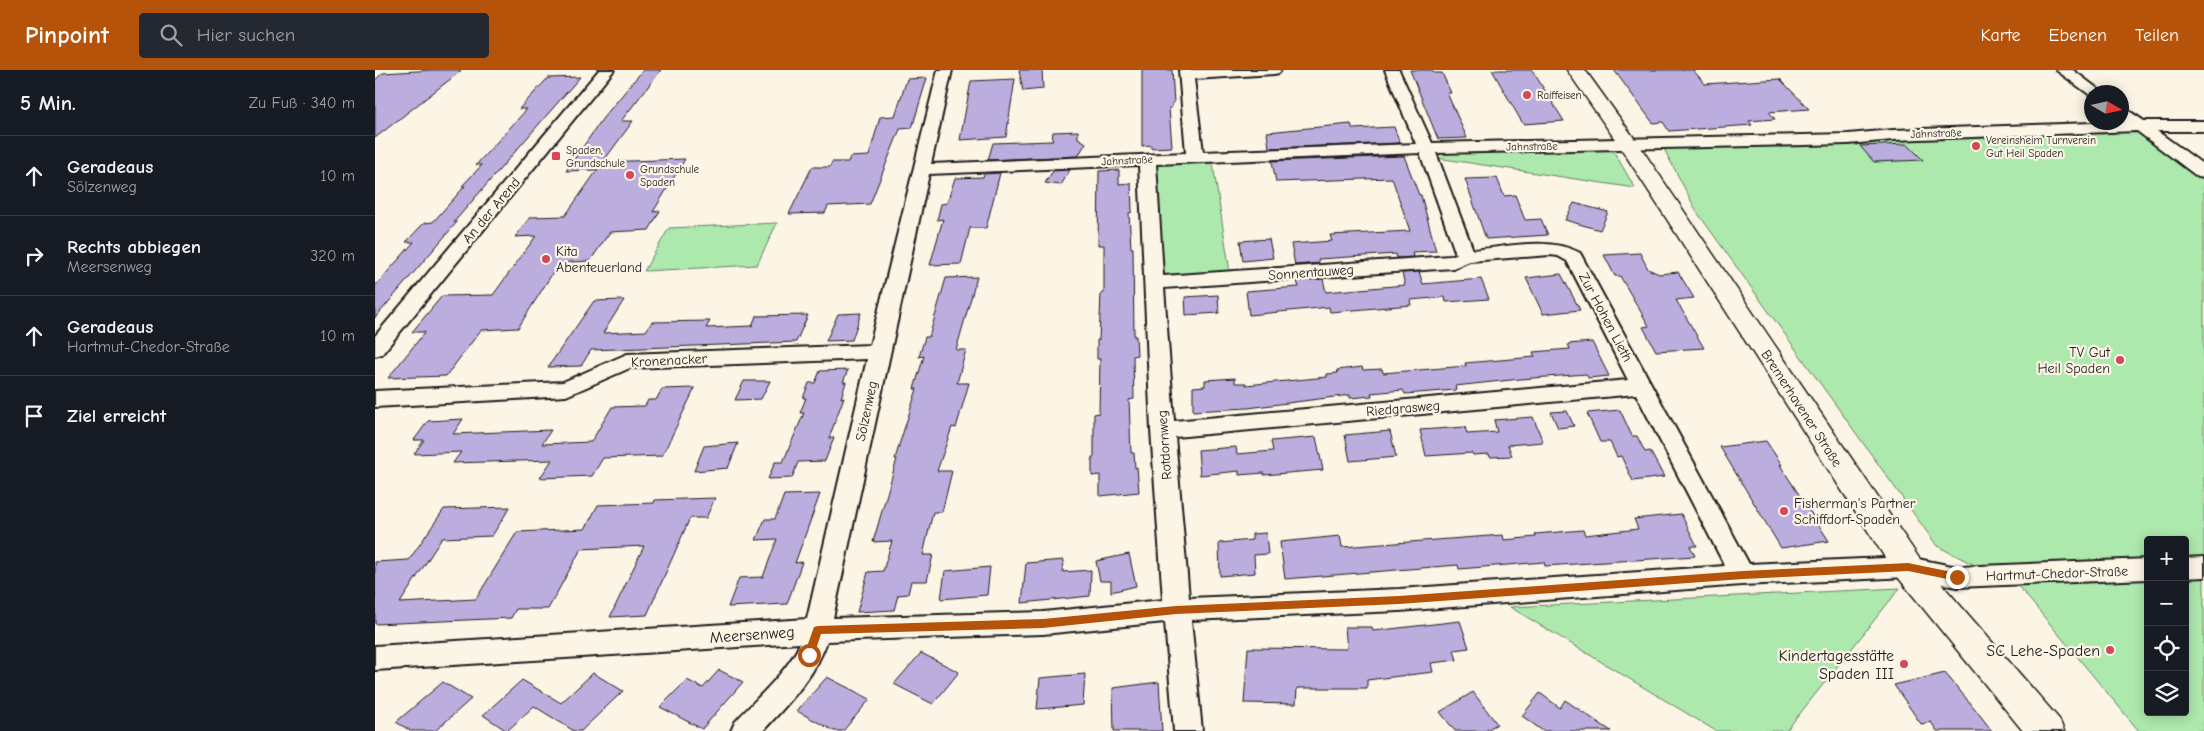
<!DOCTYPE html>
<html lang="de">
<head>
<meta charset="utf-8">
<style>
  :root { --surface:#171b24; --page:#242831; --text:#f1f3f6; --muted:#9ea1a6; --line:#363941; --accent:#b45309 }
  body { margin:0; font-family:"Comic Neue",sans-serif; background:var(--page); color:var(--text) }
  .controls { position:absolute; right:15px; bottom:15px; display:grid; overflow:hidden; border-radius:5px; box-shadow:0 2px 12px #0003 }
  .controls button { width:45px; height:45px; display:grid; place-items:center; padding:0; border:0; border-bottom:1px solid var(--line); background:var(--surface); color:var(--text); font:25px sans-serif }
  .compass { position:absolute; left:1709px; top:15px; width:45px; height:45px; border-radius:50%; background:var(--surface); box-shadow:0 2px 12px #0003; rotate:99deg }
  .stop { position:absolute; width:15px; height:15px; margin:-11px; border:4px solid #b45309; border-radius:50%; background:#fff }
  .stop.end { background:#b45309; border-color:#fff; box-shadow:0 1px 5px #0008 }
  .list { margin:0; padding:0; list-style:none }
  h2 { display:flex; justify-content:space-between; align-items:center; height:65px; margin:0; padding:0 20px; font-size:21px }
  h2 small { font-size:16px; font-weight:400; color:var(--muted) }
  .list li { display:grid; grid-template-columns:32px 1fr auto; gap:15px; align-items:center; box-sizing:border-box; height:80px; padding:0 20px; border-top:1px solid var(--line) }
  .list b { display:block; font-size:19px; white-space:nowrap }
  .list p { margin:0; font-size:16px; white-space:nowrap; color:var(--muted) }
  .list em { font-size:16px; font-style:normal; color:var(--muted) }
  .icon { flex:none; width:28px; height:28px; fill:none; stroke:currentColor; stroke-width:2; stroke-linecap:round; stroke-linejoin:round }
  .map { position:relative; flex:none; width:1829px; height:661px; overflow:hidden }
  header { display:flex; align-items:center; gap:30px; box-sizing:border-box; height:70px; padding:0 25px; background:var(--accent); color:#fff }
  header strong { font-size:24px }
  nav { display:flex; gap:28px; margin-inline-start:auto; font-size:18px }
  .search { width:350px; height:45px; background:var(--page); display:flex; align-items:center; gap:12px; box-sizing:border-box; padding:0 18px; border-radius:5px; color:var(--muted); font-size:19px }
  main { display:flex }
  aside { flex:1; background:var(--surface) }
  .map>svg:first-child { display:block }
</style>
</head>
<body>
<header>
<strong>Pinpoint</strong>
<div class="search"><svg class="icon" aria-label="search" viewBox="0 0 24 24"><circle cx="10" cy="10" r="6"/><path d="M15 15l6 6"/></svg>Hier suchen</div>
<nav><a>Karte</a><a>Ebenen</a><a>Teilen</a></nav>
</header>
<main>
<aside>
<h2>5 Min.<small>Zu Fuß · 340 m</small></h2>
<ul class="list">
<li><svg class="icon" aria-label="ahead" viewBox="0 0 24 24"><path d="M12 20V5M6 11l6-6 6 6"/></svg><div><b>Geradeaus</b><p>Sölzenweg</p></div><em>10 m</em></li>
<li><svg class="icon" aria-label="right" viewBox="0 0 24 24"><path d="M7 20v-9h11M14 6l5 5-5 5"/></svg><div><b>Rechts abbiegen</b><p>Meersenweg</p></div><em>320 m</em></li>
<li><svg class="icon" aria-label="ahead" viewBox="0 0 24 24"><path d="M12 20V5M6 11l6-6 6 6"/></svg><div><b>Geradeaus</b><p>Hartmut-Chedor-Straße</p></div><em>10 m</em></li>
<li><svg class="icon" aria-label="arrive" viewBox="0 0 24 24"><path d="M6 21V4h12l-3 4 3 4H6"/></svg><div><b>Ziel erreicht</b></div></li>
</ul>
</aside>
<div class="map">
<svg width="1829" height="661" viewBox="0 0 1829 661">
  <rect width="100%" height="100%" fill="#fcf5e5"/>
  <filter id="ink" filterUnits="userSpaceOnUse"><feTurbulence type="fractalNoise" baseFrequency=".02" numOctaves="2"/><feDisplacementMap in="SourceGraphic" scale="10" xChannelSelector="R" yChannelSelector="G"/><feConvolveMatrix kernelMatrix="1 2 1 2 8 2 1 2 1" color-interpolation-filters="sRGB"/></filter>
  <g filter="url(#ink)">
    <g fill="#ade8ad" stroke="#648264" fill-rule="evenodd">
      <path d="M1765 61 1829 109V661H1764L1645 518 1562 476 1322 142 1289 79ZM1773 470H1810V642H1773Z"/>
      <polygon points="1238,80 1260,118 1062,88 1058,81"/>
      <polygon points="837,88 855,202 786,208 778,92"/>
      <polygon points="402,153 382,195 269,201 294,158"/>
      <polygon points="1525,518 1411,661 1341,661 1135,537"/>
    </g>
    <g fill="#bbaedf" stroke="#1c1c1c">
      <polygon points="59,0 87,0 0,68 0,10 8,3"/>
      <polygon points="268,0 286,0 246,51 258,51 222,100 191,101 228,48"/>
      <polygon points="644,0 667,0 668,19 648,21"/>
      <polygon points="767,0 797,0 799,33 797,33 797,37 794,38 797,77 776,78 776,75 767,76"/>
      <polygon points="1035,0 1057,0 1059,3 1067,3 1076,23 1072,23 1092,68 1063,69"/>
      <polygon points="1117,0 1157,0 1189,51 1148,54"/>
      <polygon points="1239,0 1318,0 1330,14 1405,9 1434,39 1394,42 1400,49 1374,51 1377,55 1294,61 1288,52 1278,53"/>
      <polygon points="205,7 79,152 82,152 0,248 0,216 39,172 31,172 49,153 58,152 90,116 87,116 107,95 101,95 152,39 144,39 173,8"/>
      <polygon points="552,8 537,58 525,59 495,134 453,136 450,143 414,144 437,97 455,97 457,92 473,92 475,87 494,86 505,47 520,46 532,9"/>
      <polygon points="640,9 631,67 585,70 596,11"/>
      <polygon points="976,54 978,59 1019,57 1025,73 894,78 892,62"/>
      <polygon points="703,61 703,68 711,73 703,86 613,90 618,73 677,71 678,62"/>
      <polygon points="1532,74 1548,90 1499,92 1485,76"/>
      <polygon points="1029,86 1044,125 1046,125 1061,181 1037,182 1038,187 1022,188 1021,184 943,189 944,193 920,195 916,174 957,171 955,165 1035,161 1017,108 901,112 897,91"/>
      <polygon points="310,89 278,142 285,141 274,160 235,162 215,191 184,193 143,258 106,260 71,306 13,308 50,262 37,262 67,226 118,225 161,166 140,167 155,147 190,146 228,92"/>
      <polygon points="695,100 686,115 670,113 678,101"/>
      <polygon points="744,100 744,114 756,113 757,142 754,143 756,178 758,178 759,267 761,266 762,285 758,286 759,329 754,330 756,383 759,383 760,398 762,397 764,422 725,426 725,405 717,406 717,387 719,387 719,344 724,343 725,289 722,289 722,270 724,270 726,224 729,223 729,175 723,175 724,101"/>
      <polygon points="625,103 611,158 595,158 586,194 555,195 568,149 562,150 566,134 572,133 580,108 608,107 609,104"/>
      <polygon points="1122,108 1129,126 1140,125 1150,150 1166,149 1173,165 1111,169 1090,109"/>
      <polygon points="1199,133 1233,142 1225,160 1190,150"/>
      <polygon points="894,169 898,188 868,191 865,171"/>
      <polygon points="1265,183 1273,199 1284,204 1303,202 1319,228 1301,230 1329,278 1281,281 1268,257 1274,256 1245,206 1240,206 1229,185"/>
      <polygon points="1044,202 1048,214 1106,209 1114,229 1071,232 1070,227 1035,230 1036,235 955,242 954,237 874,245 871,221 924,217 922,211 948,209 951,222 1030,215 1027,203"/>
      <polygon points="1186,204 1205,240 1168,244 1151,208"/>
      <polygon points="602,207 581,280 591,280 582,313 594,313 581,358 577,357 562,401 577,401 567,442 558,442 548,485 558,485 552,511 536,511 533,524 523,525 519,540 482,542 493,502 508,501 517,471 498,472 522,389 520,389 525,372 542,319 539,319 549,286 544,287 550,267 554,267 571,208"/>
      <polygon points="843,225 844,243 811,245 810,227"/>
      <polygon points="249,230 228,263 271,261 277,252 335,251 331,258 377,256 381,246 433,245 421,272 216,280 206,296 173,297 219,231"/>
      <polygon points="486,243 477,270 451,271 463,244"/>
      <polygon points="1217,272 1234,306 1213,308 1211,304 1145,309 1080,316 1081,320 1030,324 1028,320 996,323 997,326 975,328 975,325 873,338 818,341 818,317 830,316 830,310 860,308 860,313 871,313 871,315 952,307 952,304 963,303 962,300 987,297 988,300 1007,299 1008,303 1091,296 1090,293 1160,287 1158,282 1195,279 1193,274"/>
      <polygon points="473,300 468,312 471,312 466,328 469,327 454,368 459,368 450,391 423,392 417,408 393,409 400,392 408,392 429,343 425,343 431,328 428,328 434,313 440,313 445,301"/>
      <polygon points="369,311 395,311 386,329 360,330"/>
      <polygon points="320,318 287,386 228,388 217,406 165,408 177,390 78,393 86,382 39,384 49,370 39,370 53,351 88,349 78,364 176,360 167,374 216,372 237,337 270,336 273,330 281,330 287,319"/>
      <polygon points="1245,340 1257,366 1262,366 1270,382 1275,381 1289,407 1258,411 1246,386 1242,387 1235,372 1225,372 1212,343"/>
      <polygon points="1192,341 1199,356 1183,358 1176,342"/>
      <polygon points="1158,347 1168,372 1133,375 1137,386 1115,387 1114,384 1098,385 1097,383 1051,386 1045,360 1090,357 1092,364 1122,362 1119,350"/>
      <polygon points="1015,361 1021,387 975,391 970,365"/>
      <polygon points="941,367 948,400 889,405 889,403 864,405 864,401 825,405 823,380 861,377 862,384 898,381 896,371"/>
      <polygon points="1391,371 1407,395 1405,395 1454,471 1406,478 1345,377"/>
      <polygon points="363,373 353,398 319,401 329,376"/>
      <polygon points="445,424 420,493 427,492 412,534 353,537 364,508 388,507 402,469 381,470 390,449 400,449 409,425"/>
      <polygon points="340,428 331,448 315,448 272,545 235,547 269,476 206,479 173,539 141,539 136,548 0,554 0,492 34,490 69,439 135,437 117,466 67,468 25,533 101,529 142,462 210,459 223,435 279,433 280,430"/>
      <polygon points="1306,444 1322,476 1315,476 1320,486 1170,496 1169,492 1084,499 1083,495 910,509 905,472 965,466 967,477 1128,465 1129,470 1161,467 1160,464 1208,460 1210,465 1263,459 1259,449"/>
      <polygon points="891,463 893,484 879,485 880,503 845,506 844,473 877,470 877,464"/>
      <polygon points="754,484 761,516 736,522 736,511 725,511 721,491"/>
      <polygon points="689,490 688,502 716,500 715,526 647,533 651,493"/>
      <polygon points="615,497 612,525 566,529 570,501"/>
      <polygon points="1085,551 1094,578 1079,580 1082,590 1056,593 1058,602 992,610 992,618 922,618 921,634 869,633 873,578 972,579 970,557 997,557 998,561"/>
      <polygon points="546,583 584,602 558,634 519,614"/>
      <polygon points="344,600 368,612 327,659 285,637 312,610 328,618"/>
      <polygon points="218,603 248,621 206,661 199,661 159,636 132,661 108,645 147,610 186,633"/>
      <polygon points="1570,603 1601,640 1617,661 1562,661 1556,652 1546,654 1519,615"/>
      <polygon points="710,604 708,635 662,639 665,608"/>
      <polygon points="452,607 495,629 468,661 459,661 422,641"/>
      <polygon points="68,612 96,629 60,661 36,661 21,652"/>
      <polygon points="784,612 787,661 739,661 738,618"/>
      <polygon points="1098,622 1122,654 1110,661 1080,661 1065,642"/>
      <polygon points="1165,623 1185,638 1190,630 1236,661 1168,661 1147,646"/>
    </g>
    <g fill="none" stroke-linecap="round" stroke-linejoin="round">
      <g stroke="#1c1c1c" stroke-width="4">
        <g id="street">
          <polygon points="224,0 239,0 7,284 0,286 0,266"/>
          <path d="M563 0H577L556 94 811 83 804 0H906L904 3 899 4 819 9 828 82 1041 74 1010 0H1024L1057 73 1473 64 1518 60 1746 52H1750L1746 50V38L1751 39 1769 51H1829V61H1782L1829 95V108L1823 107 1762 61 1518 70 1473 74 1061 83 1098 180C1132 177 1174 166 1205 183L1374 494 1533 487 1582 497 1773 489V509L1582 517 1533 507 1367 515 1024 541 816 550 827 661H799L790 552 668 564 452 571C440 607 413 633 388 661H356L360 652C379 631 416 598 425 573L0 600V576L432 549 492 289 255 298 191 326 0 337V321L188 312 252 284 495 275ZM1045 83 1081 184 1075 186 788 206 781 94ZM764 95 776 360 788 530 668 542 458 548 554 104ZM1175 185 1183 186 1192 191 1253 310 799 351 789 218 1078 198 1095 191ZM1261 324 1350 496 1024 519 814 528 800 367Z"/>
          <polygon points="1681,0 1698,0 1727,22 1716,22 1716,26 1715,25"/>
          <polygon points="1829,487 1829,507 1810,508 1810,488"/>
        </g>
      </g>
      <g stroke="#1c1c1c" stroke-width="3">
        <polygon id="secondary" points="1192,0 1210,0 1264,75 1544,488 1684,649 1689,661 1648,661 1522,506 1244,75"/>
      </g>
      <use href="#street" fill="#fcf5e5" fill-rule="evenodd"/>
      <use href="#secondary" fill="#fcf5e5" fill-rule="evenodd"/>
    </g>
  </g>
  <polygon fill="#b45309" points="1533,493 1582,503 1587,507 1582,511 1533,501 1368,509 1024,534 801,544 668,558 446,564 438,588 434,589 429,585 439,557 443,556 668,549 801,536 1024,526 1368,501"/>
  <g fill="#d1495b" stroke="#fcf5e5" stroke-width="2">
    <circle cx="1152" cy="25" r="5"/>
    <circle cx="1601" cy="76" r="5"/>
    <rect x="176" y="81" width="10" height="10" rx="2.5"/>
    <circle cx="255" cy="105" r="5"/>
    <circle cx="171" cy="189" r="5"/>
    <circle cx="1745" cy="290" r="5"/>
    <circle cx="1409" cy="441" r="5"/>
    <circle cx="1735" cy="580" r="5"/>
    <circle cx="1529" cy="594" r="5"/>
  </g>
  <g text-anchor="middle" stroke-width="4.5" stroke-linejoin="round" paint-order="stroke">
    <g font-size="11" fill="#1c1c1c" stroke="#fcf5e5" text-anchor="start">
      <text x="1162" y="29">Raiffeisen</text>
      <text x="1611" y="74">Vereinsheim Turnverein<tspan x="1611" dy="13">Gut Heil Spaden</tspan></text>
      <text x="191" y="84">Spaden,<tspan x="191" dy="13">Grundschule</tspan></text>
      <text x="265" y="103">Grundschule<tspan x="265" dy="13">Spaden</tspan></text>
    </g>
    <g font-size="11" fill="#1c1c1c" stroke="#fcf5e5">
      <text transform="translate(1561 63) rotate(-2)" y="4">Jahnstraße</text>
      <text transform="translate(1157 76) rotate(-1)" y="4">Jahnstraße</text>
      <text transform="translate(752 90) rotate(-3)" y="4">Jahnstraße</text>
    </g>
    <g font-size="14" fill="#1c1c1c" stroke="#fcf5e5">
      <text transform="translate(116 140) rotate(-50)" y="5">An der Arend</text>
      <text transform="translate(936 202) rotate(-4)" y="5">Sonnentauweg</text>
      <text transform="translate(1231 247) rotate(62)" y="5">Zur Hohen Lieth</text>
      <text transform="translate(294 290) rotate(-3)" y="5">Kronenacker</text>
      <text transform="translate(1028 338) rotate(-5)" y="5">Riedgrasweg</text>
      <text transform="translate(1427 338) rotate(57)" y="5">Bremerhavener Straße</text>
      <text transform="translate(491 341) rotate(-78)" y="5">Sölzenweg</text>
      <text transform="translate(789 375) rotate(-94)" y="5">Rotdornweg</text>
      <text transform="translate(1682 503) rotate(-2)" y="5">Hartmut-Chedor-Straße</text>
    </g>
    <g font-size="14" fill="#1c1c1c" stroke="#fcf5e5" text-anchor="start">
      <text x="181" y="186">Kita<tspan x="181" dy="16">Abenteuerland</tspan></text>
      <text x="1735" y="287" text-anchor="end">TV Gut<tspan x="1735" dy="16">Heil Spaden</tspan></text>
      <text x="1419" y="438">Fisherman's Partner<tspan x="1419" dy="16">Schiffdorf-Spaden</tspan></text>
    </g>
    <g font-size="16" fill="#1c1c1c" stroke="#fcf5e5">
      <text transform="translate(377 564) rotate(-4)" y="6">Meersenweg</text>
    </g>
    <g font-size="16" fill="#1c1c1c" stroke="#fcf5e5" text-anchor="end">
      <text x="1725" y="586">SC Lehe-Spaden</text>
      <text x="1519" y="591">Kindertagesstätte<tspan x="1519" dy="18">Spaden III</tspan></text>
    </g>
  </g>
</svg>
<div class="controls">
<button>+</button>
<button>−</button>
<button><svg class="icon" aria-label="locate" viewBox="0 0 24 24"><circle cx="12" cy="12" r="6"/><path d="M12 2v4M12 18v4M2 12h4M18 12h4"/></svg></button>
<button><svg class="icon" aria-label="layers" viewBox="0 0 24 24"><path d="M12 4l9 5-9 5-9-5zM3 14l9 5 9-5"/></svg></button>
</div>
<svg class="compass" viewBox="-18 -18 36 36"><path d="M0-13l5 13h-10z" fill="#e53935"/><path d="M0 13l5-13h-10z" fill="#9ea1a6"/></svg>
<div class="stop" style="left:434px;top:585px"></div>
<div class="stop end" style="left:1582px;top:507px"></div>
</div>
</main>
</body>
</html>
